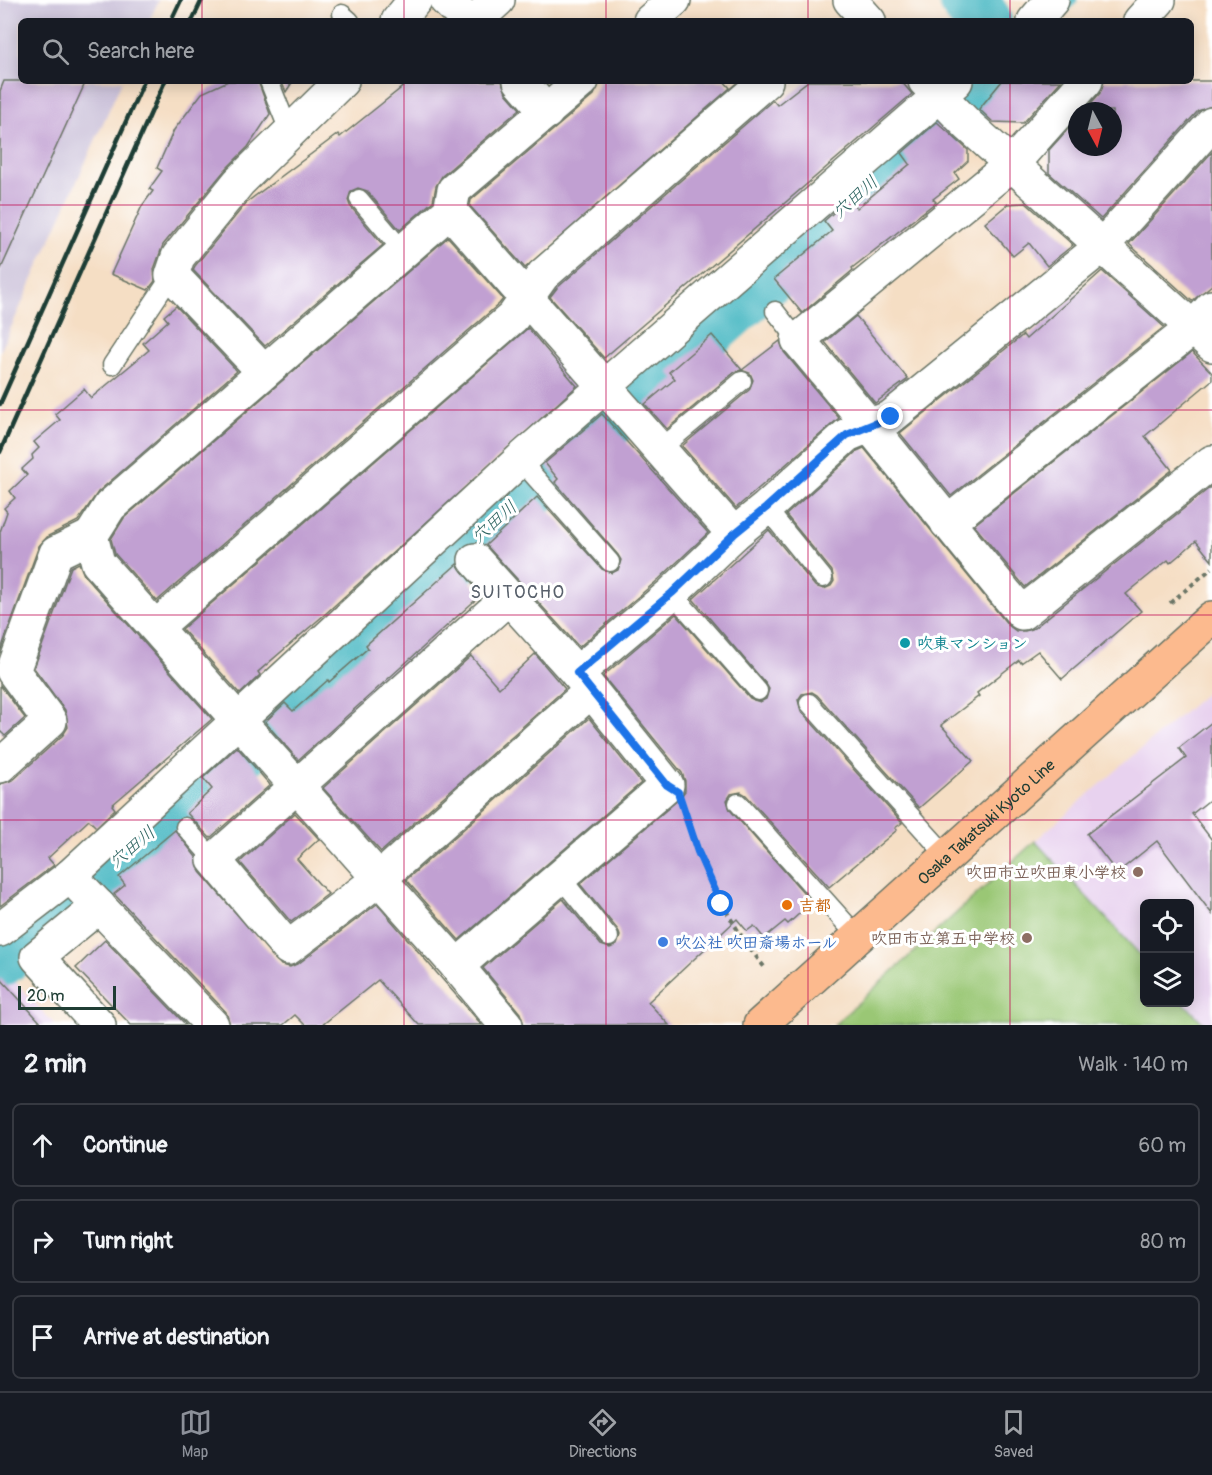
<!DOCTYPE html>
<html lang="en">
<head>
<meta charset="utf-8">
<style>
  :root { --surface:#171b24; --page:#20242c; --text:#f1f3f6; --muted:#9ea1a6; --line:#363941; --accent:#8c9099 }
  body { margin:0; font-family:Pangolin,"Klee One",sans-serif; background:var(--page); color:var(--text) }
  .controls { position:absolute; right:18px; bottom:18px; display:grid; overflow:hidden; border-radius:9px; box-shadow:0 3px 15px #0003 }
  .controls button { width:54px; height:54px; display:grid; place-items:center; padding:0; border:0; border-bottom:2px solid var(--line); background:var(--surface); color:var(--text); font:30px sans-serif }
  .compass { position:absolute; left:1068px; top:102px; width:54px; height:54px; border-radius:50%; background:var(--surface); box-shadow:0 3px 15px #0003; rotate:173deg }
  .scale { position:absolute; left:18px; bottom:15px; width:98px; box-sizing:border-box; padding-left:6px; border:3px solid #1f3d34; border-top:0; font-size:16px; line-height:21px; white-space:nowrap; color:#1f3d34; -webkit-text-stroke:4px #fff; paint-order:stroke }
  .stop { position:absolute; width:18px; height:18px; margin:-14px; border:4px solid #1a73e8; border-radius:50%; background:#fff }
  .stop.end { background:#1a73e8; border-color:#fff; box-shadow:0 2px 6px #0008 }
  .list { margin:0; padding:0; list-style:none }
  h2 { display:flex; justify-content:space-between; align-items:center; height:78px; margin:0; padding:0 24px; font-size:26px }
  h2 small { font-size:20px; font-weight:400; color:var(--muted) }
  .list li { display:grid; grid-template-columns:39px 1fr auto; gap:18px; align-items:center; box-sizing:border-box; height:84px; margin:0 12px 12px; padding:0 12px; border:2px solid var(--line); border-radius:9px }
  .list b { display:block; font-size:22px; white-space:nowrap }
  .list em { font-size:20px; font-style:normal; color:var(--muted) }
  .icon { flex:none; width:33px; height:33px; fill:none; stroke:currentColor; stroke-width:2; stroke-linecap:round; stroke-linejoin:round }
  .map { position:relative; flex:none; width:1212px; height:1025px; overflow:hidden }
  .search { position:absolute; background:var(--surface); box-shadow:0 3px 15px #0003; left:18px; right:18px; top:18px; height:66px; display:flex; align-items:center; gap:15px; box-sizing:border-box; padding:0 21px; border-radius:9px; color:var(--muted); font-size:22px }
  .sheet { height:366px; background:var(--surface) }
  nav { display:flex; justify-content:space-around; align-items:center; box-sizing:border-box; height:84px; border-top:2px solid var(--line); background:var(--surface); font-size:16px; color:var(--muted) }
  nav a { display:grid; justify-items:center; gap:3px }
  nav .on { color:var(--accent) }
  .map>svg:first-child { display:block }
</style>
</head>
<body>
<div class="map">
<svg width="1212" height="1025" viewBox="0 0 1212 1025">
  <rect width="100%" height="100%" fill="#fff"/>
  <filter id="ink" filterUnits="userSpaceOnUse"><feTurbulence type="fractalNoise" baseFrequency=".0167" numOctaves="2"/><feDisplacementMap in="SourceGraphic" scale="12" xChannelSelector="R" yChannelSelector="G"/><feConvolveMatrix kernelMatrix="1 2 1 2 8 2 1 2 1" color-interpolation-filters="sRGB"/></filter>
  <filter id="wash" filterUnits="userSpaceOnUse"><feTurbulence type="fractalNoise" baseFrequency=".008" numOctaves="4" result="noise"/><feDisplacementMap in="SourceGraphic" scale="24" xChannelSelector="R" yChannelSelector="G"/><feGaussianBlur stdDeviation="1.35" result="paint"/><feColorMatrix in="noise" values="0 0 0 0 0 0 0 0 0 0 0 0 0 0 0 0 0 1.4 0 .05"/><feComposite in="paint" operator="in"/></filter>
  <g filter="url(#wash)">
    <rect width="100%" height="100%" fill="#f5dec4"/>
    <g fill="#e8d2ef" fill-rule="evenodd">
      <path d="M1212 688V1025H834L1045 832ZM1144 904H1190V1002H1144Z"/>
      <polygon points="0,965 55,1025 0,1025"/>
    </g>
    <polygon fill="#c9bfd8" points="0,0 159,0 149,21 21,21 21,81 122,81 0,352"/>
    <polygon fill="#9ac775" stroke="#5c8254" stroke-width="1.5" points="1035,841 1144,959 1144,1002 1184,1003 1205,1025 834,1025"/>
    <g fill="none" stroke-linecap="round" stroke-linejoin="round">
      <polyline stroke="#4bb9c4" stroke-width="9" points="1059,16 1073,0"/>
      <g stroke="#4bb9c4" stroke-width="58">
        <polyline points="968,0 983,21"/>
        <polyline points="0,958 149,833 984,81"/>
      </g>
    </g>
    <g id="blocks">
      <g fill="#c1a0d2">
        <polygon points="4,81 86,81 0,271 0,91"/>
        <polygon points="228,81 258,81 270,114 248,147 225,170 163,245 154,269 155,281 148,290 111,274 142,206 153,191 149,189 162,171 157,168 174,130 202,93"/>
        <polygon points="281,81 293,81 286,92"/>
        <polygon points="410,81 502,81 506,93 520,109 442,176 436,186 433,201 400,230 367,191 358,188 351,191 348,200 350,206 383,245 265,346 193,270 195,266 247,202 338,134 340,137"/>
        <polygon points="600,81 724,81 730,88 525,268 470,206 471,200 594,95"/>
        <polygon points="808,81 901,81 912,94 604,358 550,297 557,288 773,100 777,105"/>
        <polygon points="1002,81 1061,81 1023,123 993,122 979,109"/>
        <polygon points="1104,81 1212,81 1212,106 1198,111 1101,219 1049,173 1049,150 1077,119 1077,147 1113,147 1113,111 1084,111 1100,93"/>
        <polygon points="937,122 968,150 968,161 955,173 959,179 933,199 936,202 852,268 853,270 802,313 774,279 832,231 824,221 849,199 857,208 910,164 902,153"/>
        <polygon points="1212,152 1212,285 1192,301 1129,244"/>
        <polygon points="1026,203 1073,245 1047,266 1029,243 1013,256 985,223 1008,204"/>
        <polygon points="448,237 503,299 499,304 157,601 115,554 111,539 124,518"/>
        <polygon points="1102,271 1164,327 951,496 900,433 1023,335 1026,339"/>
        <polygon points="176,306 237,371 98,492 78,521 48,536 39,546 0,652 0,532 7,512 4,508 15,498 10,491 27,475 22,469 33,459 32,455 39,448 34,442 60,420 55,414 84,389 91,398 149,350 143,343 168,321 164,316"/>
        <polygon points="856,316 908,379 875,403 825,342"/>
        <polygon points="528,328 577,386 324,615 258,672 260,675 240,694 182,629"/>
        <polygon points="712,335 742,370 780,341 784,352 839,418 736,508 682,446 749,390 753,380 750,373 741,370 735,372 667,429 645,404 675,379 669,372"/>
        <polygon points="1192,352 1212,373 1212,380 1145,436 1172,470 1025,587 974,525"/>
        <polygon points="602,414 708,533 659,579 579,647 486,545 537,497 602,569 612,573 618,570 621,560 618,555 555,482 558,479 545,463"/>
        <polygon points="864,448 1008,625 1016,631 1025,631 1034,628 1212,486 1212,561 1196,541 1170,563 1168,560 1126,594 1141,611 1062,679 1038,651 1021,663 1019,660 977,693 979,696 941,725 973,761 919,808 817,695 812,692 802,694 798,700 801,711 902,823 895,828 897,830 829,887 746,795 741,792 731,794 727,800 730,810 812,902 788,924 785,921 764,938 754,926 747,931 737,919 648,1002 669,1025 524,1025 520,1013 483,968 563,899 601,945 610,948 617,945 620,936 618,930 580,884 679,799 685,791 685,781 682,773 603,676 676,614 750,698 760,702 766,699 769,689 766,684 693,599 769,530 815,586 824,589 831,586 834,581 832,571 786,515 857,451"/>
        <polygon points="79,563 84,575 212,719 112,805 115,809 96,827 89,820 48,858 54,865 0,906 0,784 13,780 63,735 68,727 65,710 34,668 71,567"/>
        <polygon points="457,564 481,595 298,760 265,722 285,703 293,711 328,680 329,682 368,648 366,645"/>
        <polygon points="535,654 565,689 381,852 323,788 471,656 499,688"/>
        <polygon points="0,685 25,718 5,736 0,731"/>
        <polygon points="589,718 641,783 459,940 406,880"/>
        <polygon points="1212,722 1212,798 1192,814 1212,840 1212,914 1157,841 1117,873 1087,834 1186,758 1179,748"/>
        <polygon points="237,747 270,785 210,838 187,813 212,789 203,778"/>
        <polygon points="295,813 319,839 297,859 328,894 291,922 240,862"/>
        <polygon points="175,830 196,857 200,872 281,965 290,967 299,963 377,904 482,1025 419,1025 378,980 322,1025 305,1025 295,1015 283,1025 230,1025 226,1012 114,894 125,885 119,877"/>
        <polygon points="105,940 186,1025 131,1025 76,968"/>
        <polygon points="0,978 43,1025 0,1025"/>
      </g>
    </g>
  </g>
  <g filter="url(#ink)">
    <use href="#blocks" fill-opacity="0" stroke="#6a7566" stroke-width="1.5"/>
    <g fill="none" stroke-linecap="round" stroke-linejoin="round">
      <g stroke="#6a7566" stroke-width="21">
        <g id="service">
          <polyline points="342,14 350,21"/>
          <polyline points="269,81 289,131"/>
          <polyline points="359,199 403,251"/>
          <polyline points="775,311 798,340"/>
          <polyline points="112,365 172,275"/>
          <polyline points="659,450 742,381"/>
          <polyline points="520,460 610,562"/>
          <polyline points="766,508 823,578"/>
          <polyline points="672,593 758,691"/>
          <polyline points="809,703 946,855"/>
          <polyline points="738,803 857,936"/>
          <polyline points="185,827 214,860"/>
          <polyline points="560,877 609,937"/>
        </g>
      </g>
      <g stroke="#6a7566" stroke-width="36">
        <g id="minor">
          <polyline points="446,0 468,21"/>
          <polyline points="850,0 869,21"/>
          <polyline points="398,21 415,0"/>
          <polyline points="475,21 498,0"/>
          <polyline points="650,21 674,0"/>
          <polyline points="1034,21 1052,0"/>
          <polyline points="1140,21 1159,0"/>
          <polyline points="520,81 547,112"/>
          <polyline points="925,81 968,125 1212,345"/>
          <path d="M1086 81 1012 164 798 340C875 430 947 523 1022 613L1212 462"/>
          <polyline points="450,211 734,534"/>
          <polyline points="264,372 172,275 178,257 239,182 342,81"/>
          <polyline points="947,523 1193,328 1212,307"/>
          <polyline points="509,597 214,860 288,948 379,879 591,691"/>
          <polyline points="156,627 513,317 543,275 766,81"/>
          <polyline points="577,673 672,593 734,534 766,508 847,435 891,417 1101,247 1212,124"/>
          <polyline points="0,766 50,721 13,671 56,553 91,536"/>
          <polyline points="70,876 212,1025"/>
          <polyline points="0,930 70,876 520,460 956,81"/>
          <polyline points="457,966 667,785 577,673 475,560"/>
          <polyline points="99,1025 37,957 99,906"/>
          <polyline points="506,1025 457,966 98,563 91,536 110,506 450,211 454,190 582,81"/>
        </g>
      </g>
      <g stroke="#6a7566" stroke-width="36">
        <g id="primary">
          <path id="s1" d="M760 1025 1212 618"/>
        </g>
      </g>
      <g stroke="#6a7566" stroke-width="4" stroke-dasharray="4.5 4.5" stroke-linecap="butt">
        <polyline points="1170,603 1212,568"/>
        <path d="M685 811C703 869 727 922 766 969"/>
      </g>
      <use href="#service" stroke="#fff" stroke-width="18"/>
      <use href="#minor" stroke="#fff" stroke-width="33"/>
      <use href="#primary" stroke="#fcba8e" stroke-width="33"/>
      <g stroke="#1f3d34" stroke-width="4.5">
        <polyline points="171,21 181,0"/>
        <polyline points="192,21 202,0"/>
        <polyline points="0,404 144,81"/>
        <polyline points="0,452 165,81"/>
      </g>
    </g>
  </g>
  <g fill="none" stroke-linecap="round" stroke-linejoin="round" filter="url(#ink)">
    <polyline stroke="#1a73e8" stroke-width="8" points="721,904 698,852 678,792 667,785 577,673 672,593 734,534 766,508 847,435 891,417"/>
  </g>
  <path fill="none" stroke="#c2185b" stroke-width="1.5" stroke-opacity="0.55" d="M202 0V21M404 0V21M606 0V21M808 0V21M1010 0V21M202 81V1025M404 81V1025M606 81V1025M808 81V1025M1010 81V1025M0 205H1212M0 410H1212M0 615H1212M0 820H1212"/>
  <circle fill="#0f9aa8" stroke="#fff" stroke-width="2" cx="905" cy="643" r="6"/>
  <g fill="#8d6e63" stroke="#fff" stroke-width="2">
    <circle cx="1138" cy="872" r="6"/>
    <circle cx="1027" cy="938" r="6"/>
  </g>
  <circle fill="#e8710a" stroke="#fff" stroke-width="2" cx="787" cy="905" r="6"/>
  <circle fill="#3f7fe0" stroke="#fff" stroke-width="2" cx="663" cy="942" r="6"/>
  <g text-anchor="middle" stroke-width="6" stroke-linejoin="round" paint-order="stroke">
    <g font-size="16" font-weight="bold" fill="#0d838f" stroke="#fff" text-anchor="start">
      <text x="917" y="649">吹東マンション</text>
    </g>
    <g font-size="16" fill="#1f3d34" stroke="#fff">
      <text dy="6" stroke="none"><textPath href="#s1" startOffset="304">Osaka Takatsuki Kyoto Line</textPath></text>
    </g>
    <g font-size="16" font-weight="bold" fill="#785e54" stroke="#fff" text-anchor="end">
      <text x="1126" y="878">吹田市立吹田東小学校</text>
      <text x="1015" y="944">吹田市立第五中学校</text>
    </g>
    <g font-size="16" font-weight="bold" fill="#c56008" stroke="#fff" text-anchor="start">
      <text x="799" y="911">吉都</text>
    </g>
    <g font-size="16" font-weight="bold" fill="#366cbe" stroke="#fff" text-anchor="start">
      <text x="675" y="948">吹公社 吹田斎場ホール</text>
    </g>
    <g font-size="18" font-style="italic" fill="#2c625f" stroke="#fff">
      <text transform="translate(855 197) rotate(-42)" y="6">穴田川</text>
      <text transform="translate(494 522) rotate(-42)" y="6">穴田川</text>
      <text transform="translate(132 847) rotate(-40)" y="6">穴田川</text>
    </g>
    <g font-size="18" letter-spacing="1.5" fill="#58606b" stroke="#fff">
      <text x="518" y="598">SUITOCHO</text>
    </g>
  </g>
</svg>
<div class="controls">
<button><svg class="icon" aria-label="locate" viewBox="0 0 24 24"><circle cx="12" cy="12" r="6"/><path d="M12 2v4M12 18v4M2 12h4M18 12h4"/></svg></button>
<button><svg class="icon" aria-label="layers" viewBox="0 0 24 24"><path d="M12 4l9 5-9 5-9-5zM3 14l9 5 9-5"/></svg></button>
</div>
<svg class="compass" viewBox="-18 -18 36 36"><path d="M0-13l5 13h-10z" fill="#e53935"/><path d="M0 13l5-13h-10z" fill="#9ea1a6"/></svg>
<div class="scale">20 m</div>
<div class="stop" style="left:721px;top:904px"></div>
<div class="stop end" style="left:891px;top:417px"></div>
<div class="search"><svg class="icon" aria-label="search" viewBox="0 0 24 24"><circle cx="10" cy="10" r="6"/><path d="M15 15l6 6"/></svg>Search here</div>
</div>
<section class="sheet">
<h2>2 min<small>Walk · 140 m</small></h2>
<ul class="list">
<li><svg class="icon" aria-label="ahead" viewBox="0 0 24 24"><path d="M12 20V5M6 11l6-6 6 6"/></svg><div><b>Continue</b></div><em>60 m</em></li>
<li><svg class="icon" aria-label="right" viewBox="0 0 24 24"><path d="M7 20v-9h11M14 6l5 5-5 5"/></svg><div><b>Turn right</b></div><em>80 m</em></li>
<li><svg class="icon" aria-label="arrive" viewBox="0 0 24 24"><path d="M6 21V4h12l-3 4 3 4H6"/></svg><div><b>Arrive at destination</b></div></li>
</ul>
</section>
<nav>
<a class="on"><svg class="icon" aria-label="map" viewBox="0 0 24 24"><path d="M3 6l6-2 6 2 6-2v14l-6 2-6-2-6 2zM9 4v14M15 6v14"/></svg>Map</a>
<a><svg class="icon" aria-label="directions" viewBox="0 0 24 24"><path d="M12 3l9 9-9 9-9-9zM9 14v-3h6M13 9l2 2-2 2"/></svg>Directions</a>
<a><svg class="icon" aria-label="saved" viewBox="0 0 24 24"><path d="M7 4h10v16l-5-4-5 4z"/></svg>Saved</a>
</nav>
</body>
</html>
